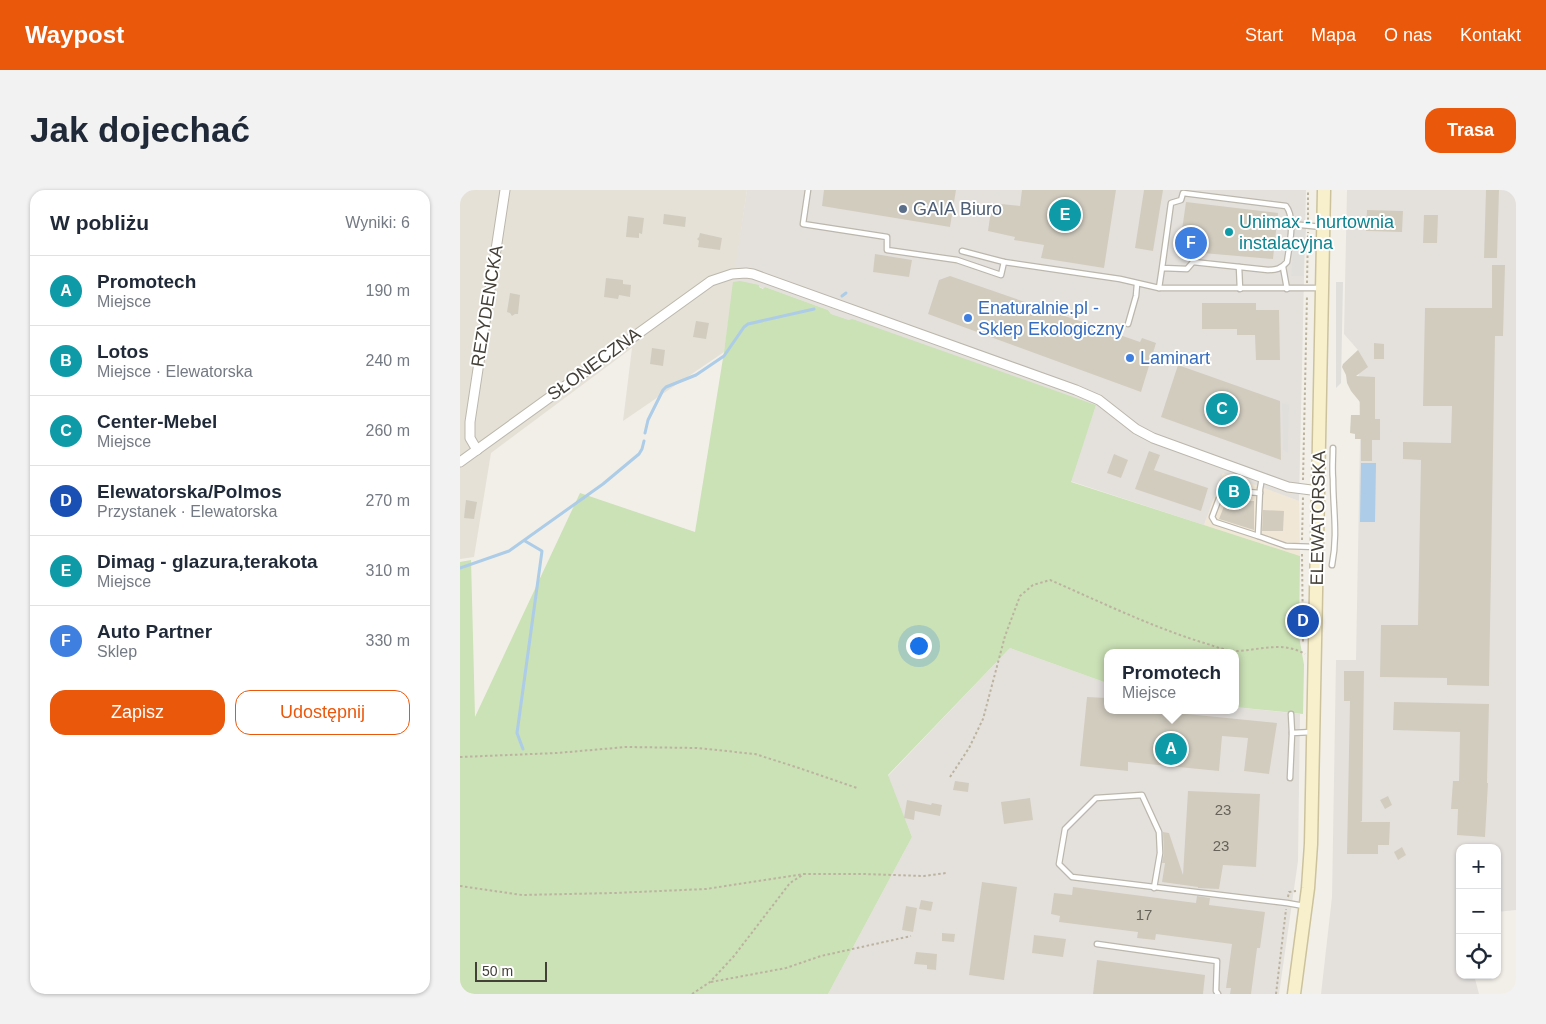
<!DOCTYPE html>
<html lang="pl">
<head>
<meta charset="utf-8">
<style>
  :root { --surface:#fff; --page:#f2f2f3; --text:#1f2937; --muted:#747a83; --line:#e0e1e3; --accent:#ea580c }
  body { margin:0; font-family:Arial,sans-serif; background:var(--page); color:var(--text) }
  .controls { position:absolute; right:15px; bottom:15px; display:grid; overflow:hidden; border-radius:10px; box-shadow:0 1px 4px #0004 }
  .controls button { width:45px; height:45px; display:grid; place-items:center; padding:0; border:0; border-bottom:1px solid var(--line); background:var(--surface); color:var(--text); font:25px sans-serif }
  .scale { position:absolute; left:15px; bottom:12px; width:72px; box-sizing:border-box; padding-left:5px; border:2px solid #444038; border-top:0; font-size:14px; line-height:18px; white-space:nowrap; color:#444038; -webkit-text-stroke:4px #fff; paint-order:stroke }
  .you { position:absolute; left:458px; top:455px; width:18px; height:18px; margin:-12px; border:4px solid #fff; border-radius:50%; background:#1a73e8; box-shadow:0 0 0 8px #1a73e833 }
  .badge { display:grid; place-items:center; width:32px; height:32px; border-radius:50%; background:var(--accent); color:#fff; font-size:16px; font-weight:700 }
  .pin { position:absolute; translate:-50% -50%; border:2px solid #fff; box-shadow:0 1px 5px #0006 }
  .popup { position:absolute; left:644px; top:459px; width:135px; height:65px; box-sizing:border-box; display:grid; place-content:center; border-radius:10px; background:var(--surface); filter:drop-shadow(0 1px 4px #0005); font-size:16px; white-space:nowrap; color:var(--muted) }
  .popup b { font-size:19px; color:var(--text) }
  .popup::after { content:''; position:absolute; left:50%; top:100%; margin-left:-10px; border:10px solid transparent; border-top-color:var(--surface) }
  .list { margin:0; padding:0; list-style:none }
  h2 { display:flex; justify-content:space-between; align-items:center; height:65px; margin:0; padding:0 20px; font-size:21px }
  h2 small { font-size:16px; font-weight:400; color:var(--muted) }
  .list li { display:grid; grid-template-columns:32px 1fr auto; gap:15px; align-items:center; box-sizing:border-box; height:70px; padding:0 20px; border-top:1px solid var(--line) }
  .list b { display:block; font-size:19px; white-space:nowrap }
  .list p { margin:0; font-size:16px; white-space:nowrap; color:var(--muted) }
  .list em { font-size:16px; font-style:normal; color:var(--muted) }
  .actions { display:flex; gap:10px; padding:15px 20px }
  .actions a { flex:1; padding:11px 0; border:1px solid var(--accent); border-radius:15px; text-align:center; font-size:18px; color:var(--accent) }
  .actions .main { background:var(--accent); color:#fff }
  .icon { flex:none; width:28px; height:28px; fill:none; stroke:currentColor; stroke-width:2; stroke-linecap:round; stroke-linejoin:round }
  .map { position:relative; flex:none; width:1056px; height:804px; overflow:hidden; border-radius:15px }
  header { display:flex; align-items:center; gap:30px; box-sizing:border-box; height:70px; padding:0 25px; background:var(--accent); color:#fff }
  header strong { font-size:24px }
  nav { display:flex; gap:28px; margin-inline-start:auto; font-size:18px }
  .intro { display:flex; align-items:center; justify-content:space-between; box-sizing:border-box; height:120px; padding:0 30px }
  h1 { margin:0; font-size:35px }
  .button { padding:12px 22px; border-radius:15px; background:var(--accent); color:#fff; font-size:18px; font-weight:700 }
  main { display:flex; gap:30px; padding:0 30px }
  aside { flex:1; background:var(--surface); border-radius:15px; box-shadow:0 1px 4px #0004 }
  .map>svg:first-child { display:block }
</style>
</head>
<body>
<header>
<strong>Waypost</strong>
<nav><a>Start</a><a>Mapa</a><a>O nas</a><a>Kontakt</a></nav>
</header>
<div class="intro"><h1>Jak dojechać</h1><a class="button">Trasa</a></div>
<main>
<aside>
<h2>W pobliżu<small>Wyniki: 6</small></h2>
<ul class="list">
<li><span class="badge" style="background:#0f9aa8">A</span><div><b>Promotech</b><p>Miejsce</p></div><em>190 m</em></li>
<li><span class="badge" style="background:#0f9aa8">B</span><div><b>Lotos</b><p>Miejsce · Elewatorska</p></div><em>240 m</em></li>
<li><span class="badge" style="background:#0f9aa8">C</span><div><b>Center-Mebel</b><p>Miejsce</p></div><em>260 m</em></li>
<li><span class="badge" style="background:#1a4fb4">D</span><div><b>Elewatorska/Polmos</b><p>Przystanek · Elewatorska</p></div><em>270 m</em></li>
<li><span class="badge" style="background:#0f9aa8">E</span><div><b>Dimag - glazura,terakota</b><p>Miejsce</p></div><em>310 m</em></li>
<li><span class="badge" style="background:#3f7fe0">F</span><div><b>Auto Partner</b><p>Sklep</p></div><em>330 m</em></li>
</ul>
<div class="actions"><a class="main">Zapisz</a><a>Udostępnij</a></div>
</aside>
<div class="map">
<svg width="1056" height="804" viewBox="0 0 1056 804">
  <rect width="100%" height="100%" fill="#f2efe8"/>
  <polygon fill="#e5e1d7" points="0,0 287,0 264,162 163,231 172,158 31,263 14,367 0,369"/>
  <polygon fill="#f1e7d6" points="763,282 839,311 840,366 744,335"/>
  <g fill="#e4e1dd">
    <polygon points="287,0 846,0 839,311 763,283 744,335 610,291 636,215 371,124 368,120 305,97 304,99 298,96 273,92"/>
    <polygon points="887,0 1056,0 1056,720 1037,722 1037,658 1000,658 1000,785 1014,785 1019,804 861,804 872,707 876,470 896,470 900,251 898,160 884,144"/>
    <polygon points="550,458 647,493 647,520 775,520 775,517 840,524 838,671 819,804 368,804 452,647 428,586"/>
  </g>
  <polygon fill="#cbe1b6" points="280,91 299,95 299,97 303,99 305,97 368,120 371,124 389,130 392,129 636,215 611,292 840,366 839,446 844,475 843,524 775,517 775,463 647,463 647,493 550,458 428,585 452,647 368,804 0,804 0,372 11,370 15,527 120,303 235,342 264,162 273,92"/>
  <g fill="#e1dfdc">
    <polygon points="834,38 846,39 843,86 831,86"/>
    <polygon points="876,92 883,92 881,193 876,198"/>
    <polygon points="822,213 829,215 828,263 823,260"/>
  </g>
  <polygon fill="#accce7" points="901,273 916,273 915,332 900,332"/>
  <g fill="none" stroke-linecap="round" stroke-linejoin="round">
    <g stroke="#accce7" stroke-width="3">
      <polyline points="382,106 386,103"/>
      <polyline points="185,243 188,230 203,200 206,197 236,185 264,166 284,137 288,134 354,119"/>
      <polyline points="0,378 49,361 143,294 179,264 182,259 184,251"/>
      <polyline points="63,559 57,543 82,361 65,351"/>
    </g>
  </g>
  <g fill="#d2ccbf">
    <polygon points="364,0 496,0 490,37 362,16"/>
    <polygon points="562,0 656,0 644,78 581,68 584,55 554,50 555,47 528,41 532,13 560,16"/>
    <polygon points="684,0 703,0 693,61 675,58"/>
    <polygon points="1026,0 1039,0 1037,68 1024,68"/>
    <polygon points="726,12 818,23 813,69 719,61"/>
    <polygon points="907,20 943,21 942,42 906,41"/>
    <polygon points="204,24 226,27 225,37 203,34"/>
    <polygon points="964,25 978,25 977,53 963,53"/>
    <polygon points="168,26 184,28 182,44 179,43 179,48 166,47"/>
    <polygon points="240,43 262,48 260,60 238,57 239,51 237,49 239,47"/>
    <polygon points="415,64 452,70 449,87 413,82"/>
    <polygon points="1032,75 1045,75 1043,146 1035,146 1029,496 987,495 987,488 920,487 921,435 958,435 961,270 943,269 943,252 991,253 992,216 963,216 965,118 1032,118"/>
    <polygon points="490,86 680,152 682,148 696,153 681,202 468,124 479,90"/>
    <polygon points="146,88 163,90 163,94 171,95 170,107 159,105 158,109 144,107"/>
    <polygon points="50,103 60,105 58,124 55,124 52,126 50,123 47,122"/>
    <polygon points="742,113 796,113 796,120 819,120 820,170 796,170 795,145 777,145 777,139 742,139"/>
    <polygon points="236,131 249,133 246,149 233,147"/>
    <polygon points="914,153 924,154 924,169 914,169"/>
    <polygon points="192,158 205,160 203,176 190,174"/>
    <polygon points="898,160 908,177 896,186 915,187 915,229 920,229 920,250 912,250 912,271 901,271 901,249 895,249 895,244 890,243 891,225 900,225 900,212 891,201 887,193 886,185 882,177 883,174"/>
    <polygon points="718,175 820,211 821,270 701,227"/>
    <polygon points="689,261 700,265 694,280 748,298 741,321 675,299"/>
    <polygon points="654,264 668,270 661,288 647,283"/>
    <polygon points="770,305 778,305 779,311 794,311 794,340 759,329 766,311 770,311"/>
    <polygon points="6,310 17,312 14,329 4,328"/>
    <polygon points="803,320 824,321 823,341 802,341"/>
    <polygon points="884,481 904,481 902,631 900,632 930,632 929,655 918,655 918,664 887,664 890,511 884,511"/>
    <polygon points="627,507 647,508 647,520 686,520 817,533 809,584 784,581 788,548 762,546 759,581 668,572 668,581 620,576"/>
    <polygon points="934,512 1029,514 1027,593 1028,593 1025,647 997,645 998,619 991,619 993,591 999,591 1000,542 933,540"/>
    <polygon points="495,591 509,593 508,602 493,600"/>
    <polygon points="728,601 800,604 796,677 763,675 759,699 738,698 738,697 702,692 705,673 702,673 704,663 703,642 709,643 723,685"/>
    <polygon points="928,606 932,615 925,619 920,610"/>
    <polygon points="570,608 573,630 544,634 541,612"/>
    <polygon points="447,610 471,615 472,613 482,615 480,626 455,621 454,630 444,628"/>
    <polygon points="942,657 946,665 938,670 934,662"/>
    <polygon points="522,692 557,697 544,790 509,785"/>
    <polygon points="613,697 736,713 737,706 750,708 749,715 805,722 800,758 797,758 791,804 770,804 771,798 766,798 772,754 696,744 695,750 677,748 678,742 599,732 600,726 591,724 594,703 612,705"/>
    <polygon points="461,710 473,712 471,721 459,719"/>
    <polygon points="446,716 457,718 453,742 442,740"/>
    <polygon points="482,743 495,744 494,752 482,751"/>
    <polygon points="574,745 606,749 603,767 572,763"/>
    <polygon points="456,762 477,764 476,780 467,779 467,775 454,774"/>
    <polygon points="637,770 745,785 743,804 633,804"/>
  </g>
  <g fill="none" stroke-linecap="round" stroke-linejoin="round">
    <g stroke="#bcb7ac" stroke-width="7">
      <g id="lane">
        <polyline points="348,0 343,34 427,47 427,60 497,70 541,85 544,72"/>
        <polyline points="831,34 862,37"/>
        <polyline points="502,61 544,72 660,89 699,98 862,98"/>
        <polyline points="779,77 780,99"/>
        <polyline points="823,77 827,99"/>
        <path d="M699 98 702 78 727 79 733 72 808 80C816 80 821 79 827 72 829 57 836 28 826 16L723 3 721 10 711 13 702 78"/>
        <polyline points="668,134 676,106 677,94"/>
        <polyline points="802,288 800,299 798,346 826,356 856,357"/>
        <polyline points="798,346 755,332 752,327 761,303 764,300 800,303"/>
        <path d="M872 375C878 344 873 320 873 289 872 279 873 269 873 258"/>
        <polyline points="831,524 832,543"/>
        <polyline points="830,588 832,543 852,542"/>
        <polyline points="694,698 700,663 699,642 682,605 636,608 605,639 599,674 612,687 827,713 844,716"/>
        <polyline points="637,754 757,771 756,801 758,804"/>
      </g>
    </g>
    <g stroke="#bcb7ac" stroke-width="11">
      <g id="street">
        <polyline points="17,260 10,248 10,232 45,0"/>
        <polyline points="0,272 251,91 272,84 286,83 293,84 616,200 639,210 676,239 693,248 828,297 859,301"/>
      </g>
    </g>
    <g stroke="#ccc39d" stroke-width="15">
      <polyline id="secondary" points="834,804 848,698 851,654 864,0"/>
    </g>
    <g stroke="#bcb39f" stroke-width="2" stroke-dasharray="2.5 2.5" stroke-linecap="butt">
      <polyline points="848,30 848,0"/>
      <polyline points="847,93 848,42"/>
      <polyline points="843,290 847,105"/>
      <polyline points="842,350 843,307"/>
      <polyline points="842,364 843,452"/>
      <polyline points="0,567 97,563 166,557 237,558 295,564 339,578 397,598"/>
      <path d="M490 587 509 558 523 529 545 446 560 406 573 395 590 390C643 413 696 439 751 455 758 458 769 461 777 461 800 460 823 451 845 464"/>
      <polyline points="0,696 62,705 154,703 246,699 344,684"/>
      <polyline points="828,707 829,702 836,701"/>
      <polyline points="251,792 326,778 361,766 451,746"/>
      <polyline points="232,804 250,792 274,766 330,693 344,684 404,684 464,686 486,683"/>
      <polyline points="816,804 826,719"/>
    </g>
    <use href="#lane" stroke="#fff" stroke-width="4.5"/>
    <use href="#street" stroke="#fff" stroke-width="9"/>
    <use href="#secondary" stroke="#f8f0cc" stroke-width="12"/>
  </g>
  <circle fill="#5c6f8a" stroke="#fff" stroke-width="2" cx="443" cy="19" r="5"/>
  <circle fill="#0f9aa8" stroke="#fff" stroke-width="2" cx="769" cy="42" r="5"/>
  <g fill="#3f7fe0" stroke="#fff" stroke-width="2">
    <circle cx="508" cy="128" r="5"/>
    <circle cx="670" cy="168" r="5"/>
  </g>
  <g text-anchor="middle" stroke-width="4" stroke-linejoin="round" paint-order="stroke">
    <g font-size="15" fill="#68635a">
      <text x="763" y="625">23</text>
      <text x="761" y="661">23</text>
      <text x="684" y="730">17</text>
    </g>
    <g font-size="18" fill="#4e5e75" stroke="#fff" text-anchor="start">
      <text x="453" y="25">GAIA Biuro</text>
    </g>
    <g font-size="18" fill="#0d838f" stroke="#fff" text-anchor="start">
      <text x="779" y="38">Unimax - hurtownia<tspan x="779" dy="21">instalacyjna</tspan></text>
    </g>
    <g font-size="18" fill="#444038" stroke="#fff">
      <text transform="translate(27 116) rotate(-81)" y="6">REZYDENCKA</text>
      <text transform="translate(134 174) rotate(-36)" y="6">SŁONECZNA</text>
      <text transform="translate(858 328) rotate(-89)" y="6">ELEWATORSKA</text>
    </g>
    <g font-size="18" fill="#366cbe" stroke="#fff" text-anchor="start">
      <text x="518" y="124">Enaturalnie.pl -<tspan x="518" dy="21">Sklep Ekologiczny</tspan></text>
      <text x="680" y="174">Laminart</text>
    </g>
  </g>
</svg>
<div class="controls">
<button>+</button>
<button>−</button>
<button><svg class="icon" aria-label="locate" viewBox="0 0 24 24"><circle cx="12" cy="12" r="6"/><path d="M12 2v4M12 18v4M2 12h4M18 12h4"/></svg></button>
</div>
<div class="scale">50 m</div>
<div class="you"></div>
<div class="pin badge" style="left:711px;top:559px;background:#0f9aa8">A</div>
<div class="popup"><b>Promotech</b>Miejsce</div>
<div class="pin badge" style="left:774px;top:302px;background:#0f9aa8">B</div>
<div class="pin badge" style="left:762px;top:219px;background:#0f9aa8">C</div>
<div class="pin badge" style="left:843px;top:431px;background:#1a4fb4">D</div>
<div class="pin badge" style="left:605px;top:25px;background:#0f9aa8">E</div>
<div class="pin badge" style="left:731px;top:53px;background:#3f7fe0">F</div>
</div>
</main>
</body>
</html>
